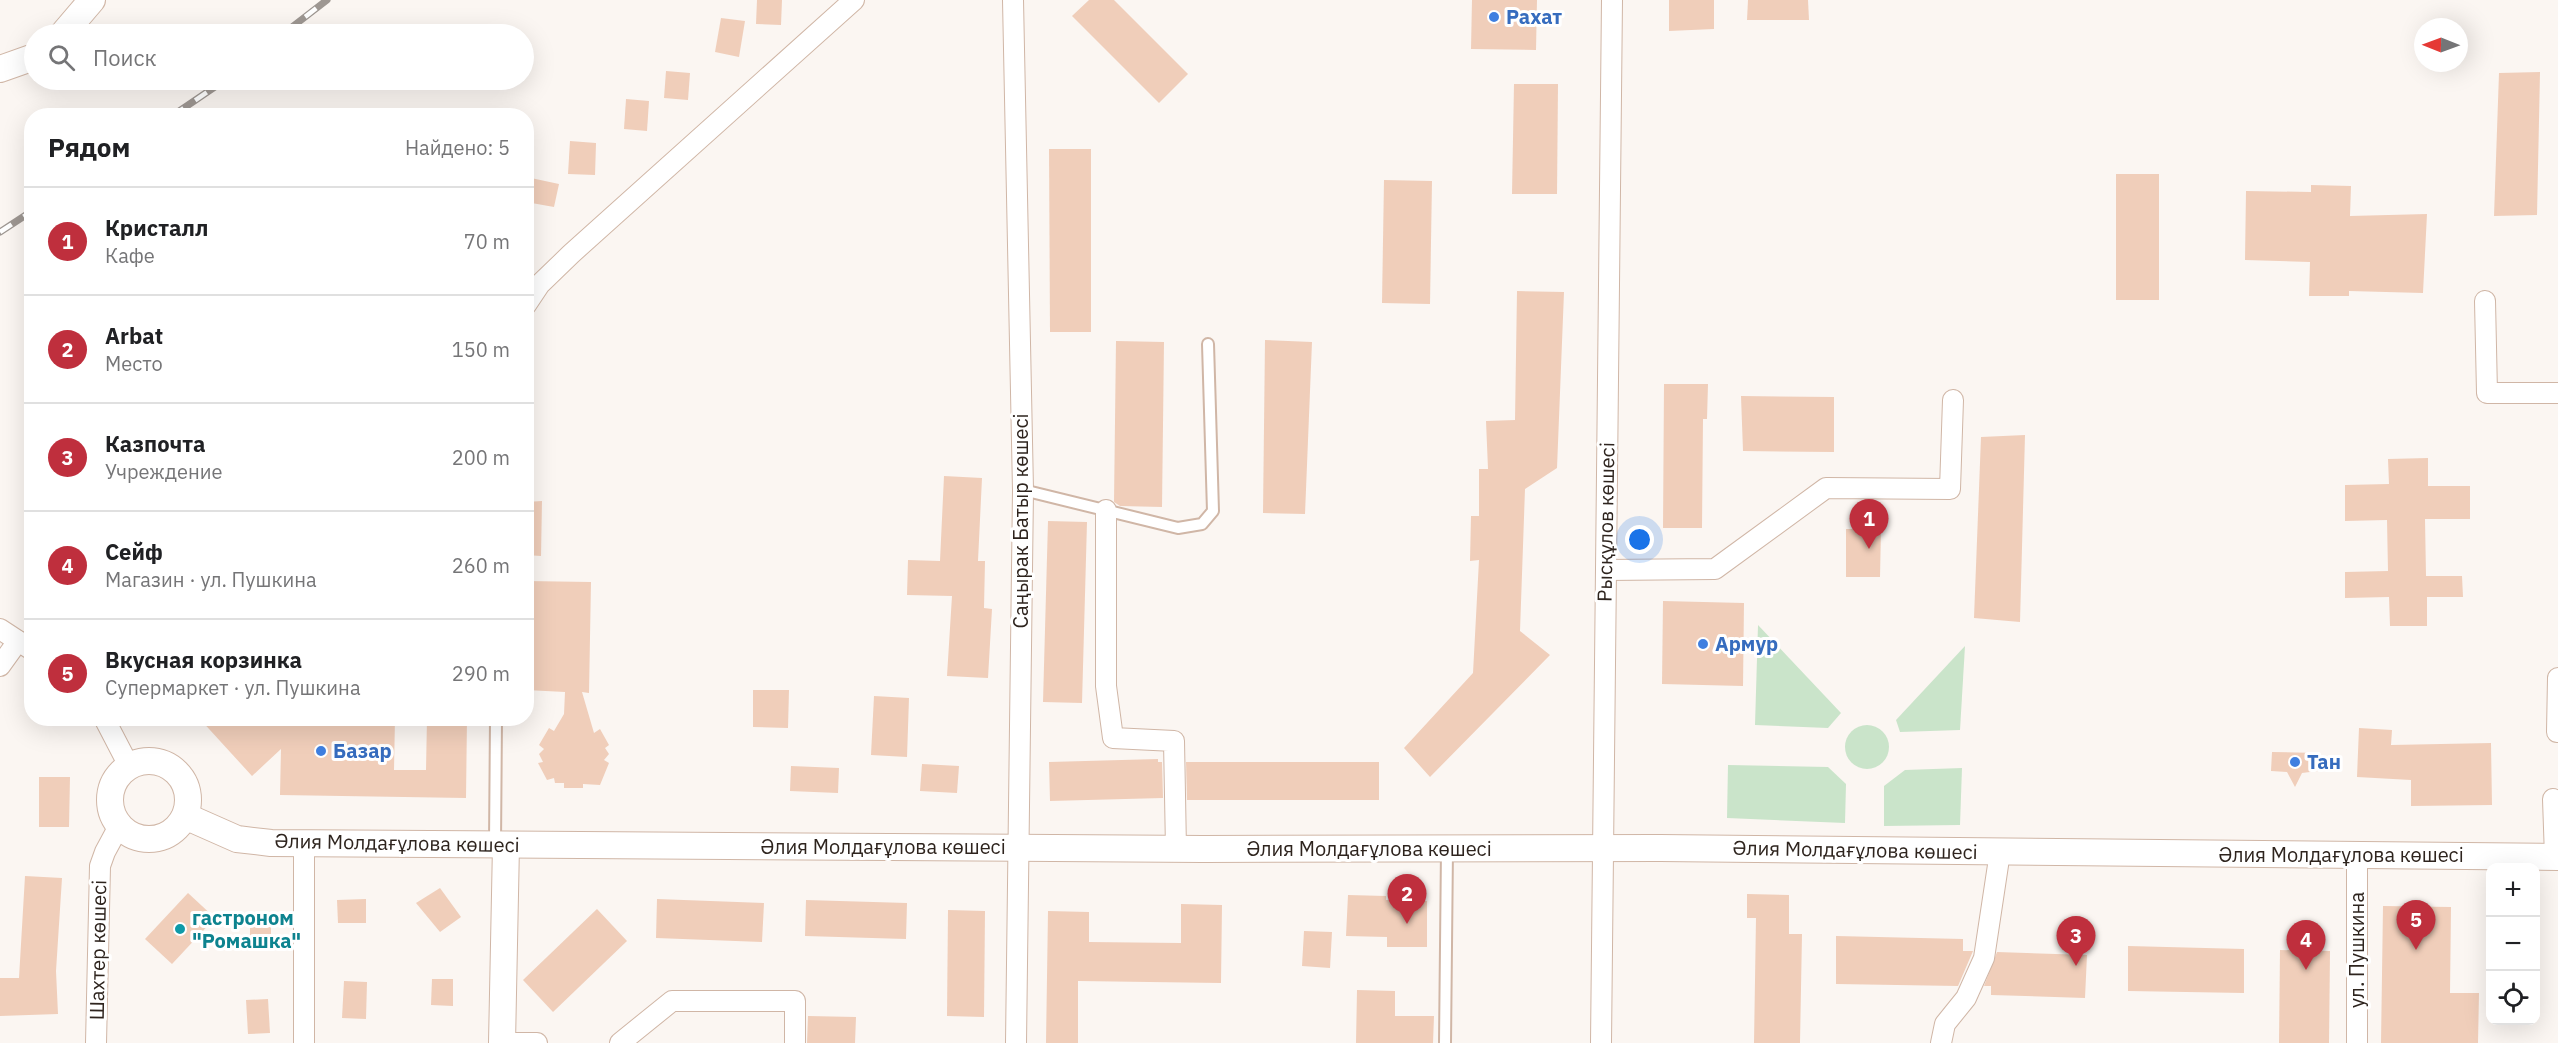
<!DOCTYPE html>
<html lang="ru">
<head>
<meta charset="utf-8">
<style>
  :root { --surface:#fff; --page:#f6f6f6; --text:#202124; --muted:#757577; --line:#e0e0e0; --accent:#bf2f3d }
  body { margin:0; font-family:"IBM Plex Sans",sans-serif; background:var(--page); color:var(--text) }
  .controls { position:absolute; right:18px; bottom:18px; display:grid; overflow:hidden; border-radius:12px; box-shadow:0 6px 24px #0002 }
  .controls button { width:54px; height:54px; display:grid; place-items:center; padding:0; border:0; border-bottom:2px solid var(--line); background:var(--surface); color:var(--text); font:30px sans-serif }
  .compass { position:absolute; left:2414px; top:18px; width:54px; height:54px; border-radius:50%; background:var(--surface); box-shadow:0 6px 24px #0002; rotate:271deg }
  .you { position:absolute; left:1640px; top:540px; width:21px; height:21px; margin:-15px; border:4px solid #fff; border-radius:50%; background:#1a73e8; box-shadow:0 0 0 9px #1a73e833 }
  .badge { display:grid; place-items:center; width:39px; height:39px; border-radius:50%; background:var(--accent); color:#fff; font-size:20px; font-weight:700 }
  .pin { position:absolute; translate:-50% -50px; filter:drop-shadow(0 2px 3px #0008) }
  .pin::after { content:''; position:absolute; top:32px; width:21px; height:18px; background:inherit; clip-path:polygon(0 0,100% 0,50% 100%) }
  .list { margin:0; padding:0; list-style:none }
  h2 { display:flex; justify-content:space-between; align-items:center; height:78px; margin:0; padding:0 24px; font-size:26px }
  h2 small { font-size:20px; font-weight:400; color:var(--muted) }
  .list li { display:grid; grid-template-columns:39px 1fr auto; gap:18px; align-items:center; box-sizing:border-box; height:108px; padding:0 24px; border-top:2px solid var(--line) }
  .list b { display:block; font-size:22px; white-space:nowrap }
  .list p { margin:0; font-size:20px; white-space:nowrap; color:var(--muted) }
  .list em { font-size:20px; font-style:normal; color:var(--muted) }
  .icon { flex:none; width:33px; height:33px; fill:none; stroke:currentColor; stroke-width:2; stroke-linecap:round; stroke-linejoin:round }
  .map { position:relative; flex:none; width:2558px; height:1043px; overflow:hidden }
  .search { position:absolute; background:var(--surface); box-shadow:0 6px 24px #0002; left:24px; top:24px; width:510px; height:66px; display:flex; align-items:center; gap:15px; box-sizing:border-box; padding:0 21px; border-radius:33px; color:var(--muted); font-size:22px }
  .panel { position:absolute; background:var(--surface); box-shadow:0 6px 24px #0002; left:24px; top:108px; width:510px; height:618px; border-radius:24px }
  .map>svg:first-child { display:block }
</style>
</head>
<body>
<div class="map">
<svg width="2558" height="1043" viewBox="0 0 2558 1043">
  <rect width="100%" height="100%" fill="#fbf6f2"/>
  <g fill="#cae4ca">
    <polygon points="1758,625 1841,713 1828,728 1755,725"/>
    <polygon points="1965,646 1960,730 1900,732 1896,720"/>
    <circle cx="1867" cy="747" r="22"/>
    <polygon points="1728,765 1828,767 1846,784 1845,823 1727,818"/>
    <polygon points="1962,768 1960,825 1884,826 1884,786 1905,770"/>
  </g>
  <g fill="#f0ceba">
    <polygon points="757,0 782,0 781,25 756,24"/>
    <polygon points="1089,0 1114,0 1188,74 1159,103 1072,16"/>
    <polygon points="1472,0 1537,0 1536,50 1471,49"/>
    <polygon points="1669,0 1714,0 1714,29 1669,31"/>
    <polygon points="1748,0 1808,0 1809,20 1747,20"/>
    <polygon points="721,18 745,21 739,57 715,52"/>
    <polygon points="666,71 690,73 688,100 664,98"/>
    <polygon points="2540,72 2537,215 2494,216 2499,73"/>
    <polygon points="1514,84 1558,84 1557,194 1512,194"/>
    <polygon points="626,99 649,101 647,131 624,129"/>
    <polygon points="570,141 596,143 595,175 568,174"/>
    <polygon points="1049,149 1091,149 1091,332 1050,332"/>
    <rect x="2116" y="174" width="43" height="126"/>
    <polygon points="531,178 559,184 554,207 526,202"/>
    <polygon points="1384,180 1432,181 1430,304 1382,303"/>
    <polygon points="2311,185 2351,186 2350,216 2427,214 2423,293 2349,291 2349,296 2309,296 2310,262 2245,260 2246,191 2311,192"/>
    <polygon points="1517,291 1564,292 1557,468 1525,489 1520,631 1550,655 1430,777 1404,748 1473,673 1479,560 1470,561 1471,516 1479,516 1479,469 1488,469 1486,421 1515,420"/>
    <polygon points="1265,340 1312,342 1305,514 1263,513"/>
    <polygon points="1116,341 1164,342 1162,507 1120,506 1114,502"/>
    <polygon points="1664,384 1708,384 1707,419 1703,419 1702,528 1663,528"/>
    <polygon points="1741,396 1834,397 1834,452 1743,451"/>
    <polygon points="2025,435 2020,622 1974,618 1981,437"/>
    <polygon points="2428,458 2428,486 2470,486 2470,519 2425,519 2426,576 2462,576 2463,597 2427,597 2427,626 2390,626 2389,597 2345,598 2345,572 2388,571 2387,520 2345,521 2345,485 2389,484 2388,459"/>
    <polygon points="944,476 982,478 978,561 985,561 984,608 992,609 988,678 947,676 952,596 907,595 908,560 940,561"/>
    <polygon points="542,501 541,556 526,555 526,502"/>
    <polygon points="1048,521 1087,522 1082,703 1043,702"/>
    <polygon points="1846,529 1881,529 1880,577 1846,577"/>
    <polygon points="526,581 591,582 589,693 582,692 594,733 600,729 609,745 605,748 609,754 604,760 609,763 600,785 583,784 583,788 564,788 564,783 555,783 554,778 547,780 538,763 543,762 539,754 544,749 539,745 549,728 554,731 564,714 565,692 526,690"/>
    <polygon points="1663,601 1744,603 1743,686 1662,684"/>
    <polygon points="753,690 789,690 788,728 753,727"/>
    <polygon points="874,696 909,698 907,757 871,755"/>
    <polygon points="199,718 395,718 394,770 426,770 427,718 467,718 466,798 280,795 281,749 252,776"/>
    <polygon points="2359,728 2392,730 2391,745 2491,743 2492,805 2411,806 2411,780 2357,777"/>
    <polygon points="2272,752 2318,753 2318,771 2302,773 2295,787 2287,772 2271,771"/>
    <polygon points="1158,759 1158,762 1162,762 1163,798 1050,801 1049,762"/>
    <polygon points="1186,762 1379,762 1379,800 1187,800"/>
    <polygon points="922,764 959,766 957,793 920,791"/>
    <polygon points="791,766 839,768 838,793 790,791"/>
    <polygon points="39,777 70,777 69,827 39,827"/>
    <polygon points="25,876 62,878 56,971 58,1014 0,1016 0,978 19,978"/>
    <polygon points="440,888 461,917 440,932 416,903"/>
    <polygon points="188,893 215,918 172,964 145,939"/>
    <polygon points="1747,894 1789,895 1789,934 1802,934 1800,1043 1754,1043 1756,918 1747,918"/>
    <polygon points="1348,895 1386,896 1386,900 1427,901 1427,947 1387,947 1387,937 1346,936"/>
    <polygon points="366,899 366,923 338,923 337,900"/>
    <polygon points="657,899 764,903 762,942 656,938"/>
    <polygon points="806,900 907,903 906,939 805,936"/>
    <polygon points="1181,904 1222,905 1221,983 1078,981 1078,1043 1046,1043 1048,911 1089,912 1089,942 1181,943"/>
    <polygon points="2383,906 2451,907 2450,993 2479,993 2478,1043 2381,1043"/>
    <polygon points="597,909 627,941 553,1012 523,980"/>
    <polygon points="948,910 985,911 984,1017 947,1016"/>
    <rect x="250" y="917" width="21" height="30"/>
    <polygon points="1304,931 1332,932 1330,968 1302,966"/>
    <polygon points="1836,936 1963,939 1963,951 1973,951 1958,986 1836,984"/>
    <polygon points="2128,946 2244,949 2244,993 2128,991"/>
    <polygon points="2280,950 2330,951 2329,1043 2279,1043"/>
    <polygon points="1997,952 2087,955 2085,998 1991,995 1991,986 1984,986"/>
    <polygon points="432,979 453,979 453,1006 431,1005"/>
    <polygon points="344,981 367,982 366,1019 342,1018"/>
    <polygon points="1357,990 1395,991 1395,1016 1434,1016 1433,1043 1356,1043"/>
    <polygon points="268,999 270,1033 248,1034 246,1000"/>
    <polygon points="808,1016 856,1017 855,1043 807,1043"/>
  </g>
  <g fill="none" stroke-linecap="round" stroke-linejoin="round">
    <g stroke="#d0b6a6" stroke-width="14">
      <g id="service">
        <polyline points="1023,490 1178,528 1202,524 1213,511 1208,344"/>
        <polyline points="495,844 496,718"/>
        <polyline points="1445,1043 1447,849"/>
      </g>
    </g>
    <g stroke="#d0b6a6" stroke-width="22">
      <g id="minor">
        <polyline points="1013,0 1023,490 1016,1043"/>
        <polyline points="2485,301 2487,393 2558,393"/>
        <polyline points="526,305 540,284 571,254 854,0"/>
        <polyline points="1106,510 1106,686 1113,738 1174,741 1176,849"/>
        <polyline points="1606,570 1715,569 1826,488 1950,489 1953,400"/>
        <polyline points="0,629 32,650"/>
        <polyline points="0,666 18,641"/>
        <polyline points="104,718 129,766"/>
        <polyline points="2557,732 2558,678"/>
        <polyline points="2553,799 2555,857"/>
        <polyline points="96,1043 100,866 105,852 119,826"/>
        <polyline points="304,1043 304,843"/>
        <polyline points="502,1043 537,1043"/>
        <polyline points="620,1043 672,1001 795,1001 795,1043"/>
        <polyline points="1601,1043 1612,0"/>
        <polyline points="1941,1043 1945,1024 1966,998 1984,958 2000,852"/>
        <polyline points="2357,1043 2357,856"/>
      </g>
    </g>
    <g stroke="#d0b6a6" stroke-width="28">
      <g id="tertiary">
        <polyline points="63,34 92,0"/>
        <polyline points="0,69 34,57"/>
        <circle cx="149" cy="800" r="39"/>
        <polyline points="185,816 237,839 271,843 1203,849 1660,848 2558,857"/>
        <polyline points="502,1043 506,845"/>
      </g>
    </g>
    <use href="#service" stroke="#fff" stroke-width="10"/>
    <use href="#minor" stroke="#fff" stroke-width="20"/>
    <use href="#tertiary" stroke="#fff" stroke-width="26"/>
    <g stroke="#9e9792" stroke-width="7">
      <g id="rail">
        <polyline points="283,34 327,0"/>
        <polyline points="172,116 225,80"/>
        <polyline points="0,232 32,211"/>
      </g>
    </g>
    <use href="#rail" stroke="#fff" stroke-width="4.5" stroke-dasharray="14" stroke-linecap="butt"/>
  </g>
  <g fill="#3f7fe0" stroke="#fff" stroke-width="2">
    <circle cx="1494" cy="17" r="6"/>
    <circle cx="1703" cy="644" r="6"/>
    <circle cx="321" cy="751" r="6"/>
    <circle cx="2295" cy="762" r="6"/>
  </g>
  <circle fill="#0f9aa8" stroke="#fff" stroke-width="2" cx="180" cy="929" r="6"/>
  <g text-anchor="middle" stroke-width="6" stroke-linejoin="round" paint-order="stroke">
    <g font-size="20" font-weight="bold" fill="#366cbe" stroke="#fff" text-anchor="start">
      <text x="1506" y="24">Рахат</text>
      <text x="1715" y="651">Армур</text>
      <text x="333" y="758">Базар</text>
      <text x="2307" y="769">Тан</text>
    </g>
    <g font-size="20" fill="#2e241e" stroke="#fff">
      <text transform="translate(1021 521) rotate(-90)" y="7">Саңырак Батыр көшесі</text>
      <text transform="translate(1606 522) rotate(-89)" y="7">Рысқұлов көшесі</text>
      <text transform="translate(397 843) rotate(1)" y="7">Әлия Молдағұлова көшесі</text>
      <text x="883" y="854">Әлия Молдағұлова көшесі</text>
      <text x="1369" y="856">Әлия Молдағұлова көшесі</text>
      <text transform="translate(1855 850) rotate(1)" y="7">Әлия Молдағұлова көшесі</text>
      <text x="2341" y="862">Әлия Молдағұлова көшесі</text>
      <text transform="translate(98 950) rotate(-89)" y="7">Шахтер көшесі</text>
      <text transform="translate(2357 950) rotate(-90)" y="7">ул. Пушкина</text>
    </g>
    <g font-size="20" font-weight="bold" fill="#0d838f" stroke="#fff" text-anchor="start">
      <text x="192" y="925">гастроном<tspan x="192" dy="23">"Ромашка"</tspan></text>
    </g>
  </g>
</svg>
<div class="controls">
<button>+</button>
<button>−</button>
<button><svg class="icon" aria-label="locate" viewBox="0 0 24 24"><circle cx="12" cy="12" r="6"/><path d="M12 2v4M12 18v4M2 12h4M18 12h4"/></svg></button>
</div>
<svg class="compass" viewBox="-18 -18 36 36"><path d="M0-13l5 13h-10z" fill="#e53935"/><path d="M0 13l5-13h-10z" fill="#757577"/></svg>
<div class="you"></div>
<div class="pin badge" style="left:1869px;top:549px">1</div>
<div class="pin badge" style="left:1407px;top:924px">2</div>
<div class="pin badge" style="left:2076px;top:966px">3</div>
<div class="pin badge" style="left:2306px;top:970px">4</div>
<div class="pin badge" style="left:2416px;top:950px">5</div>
<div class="search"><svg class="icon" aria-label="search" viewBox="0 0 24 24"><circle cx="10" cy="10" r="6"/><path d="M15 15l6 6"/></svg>Поиск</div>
<section class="panel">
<h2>Рядом<small>Найдено: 5</small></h2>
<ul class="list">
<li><span class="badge">1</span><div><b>Кристалл</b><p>Кафе</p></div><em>70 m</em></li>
<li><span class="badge">2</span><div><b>Arbat</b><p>Место</p></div><em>150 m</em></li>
<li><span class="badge">3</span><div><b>Казпочта</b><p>Учреждение</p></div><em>200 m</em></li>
<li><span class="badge">4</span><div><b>Сейф</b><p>Магазин · ул. Пушкина</p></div><em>260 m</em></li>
<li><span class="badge">5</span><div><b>Вкусная корзинка</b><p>Супермаркет · ул. Пушкина</p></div><em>290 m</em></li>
</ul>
</section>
</div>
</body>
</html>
